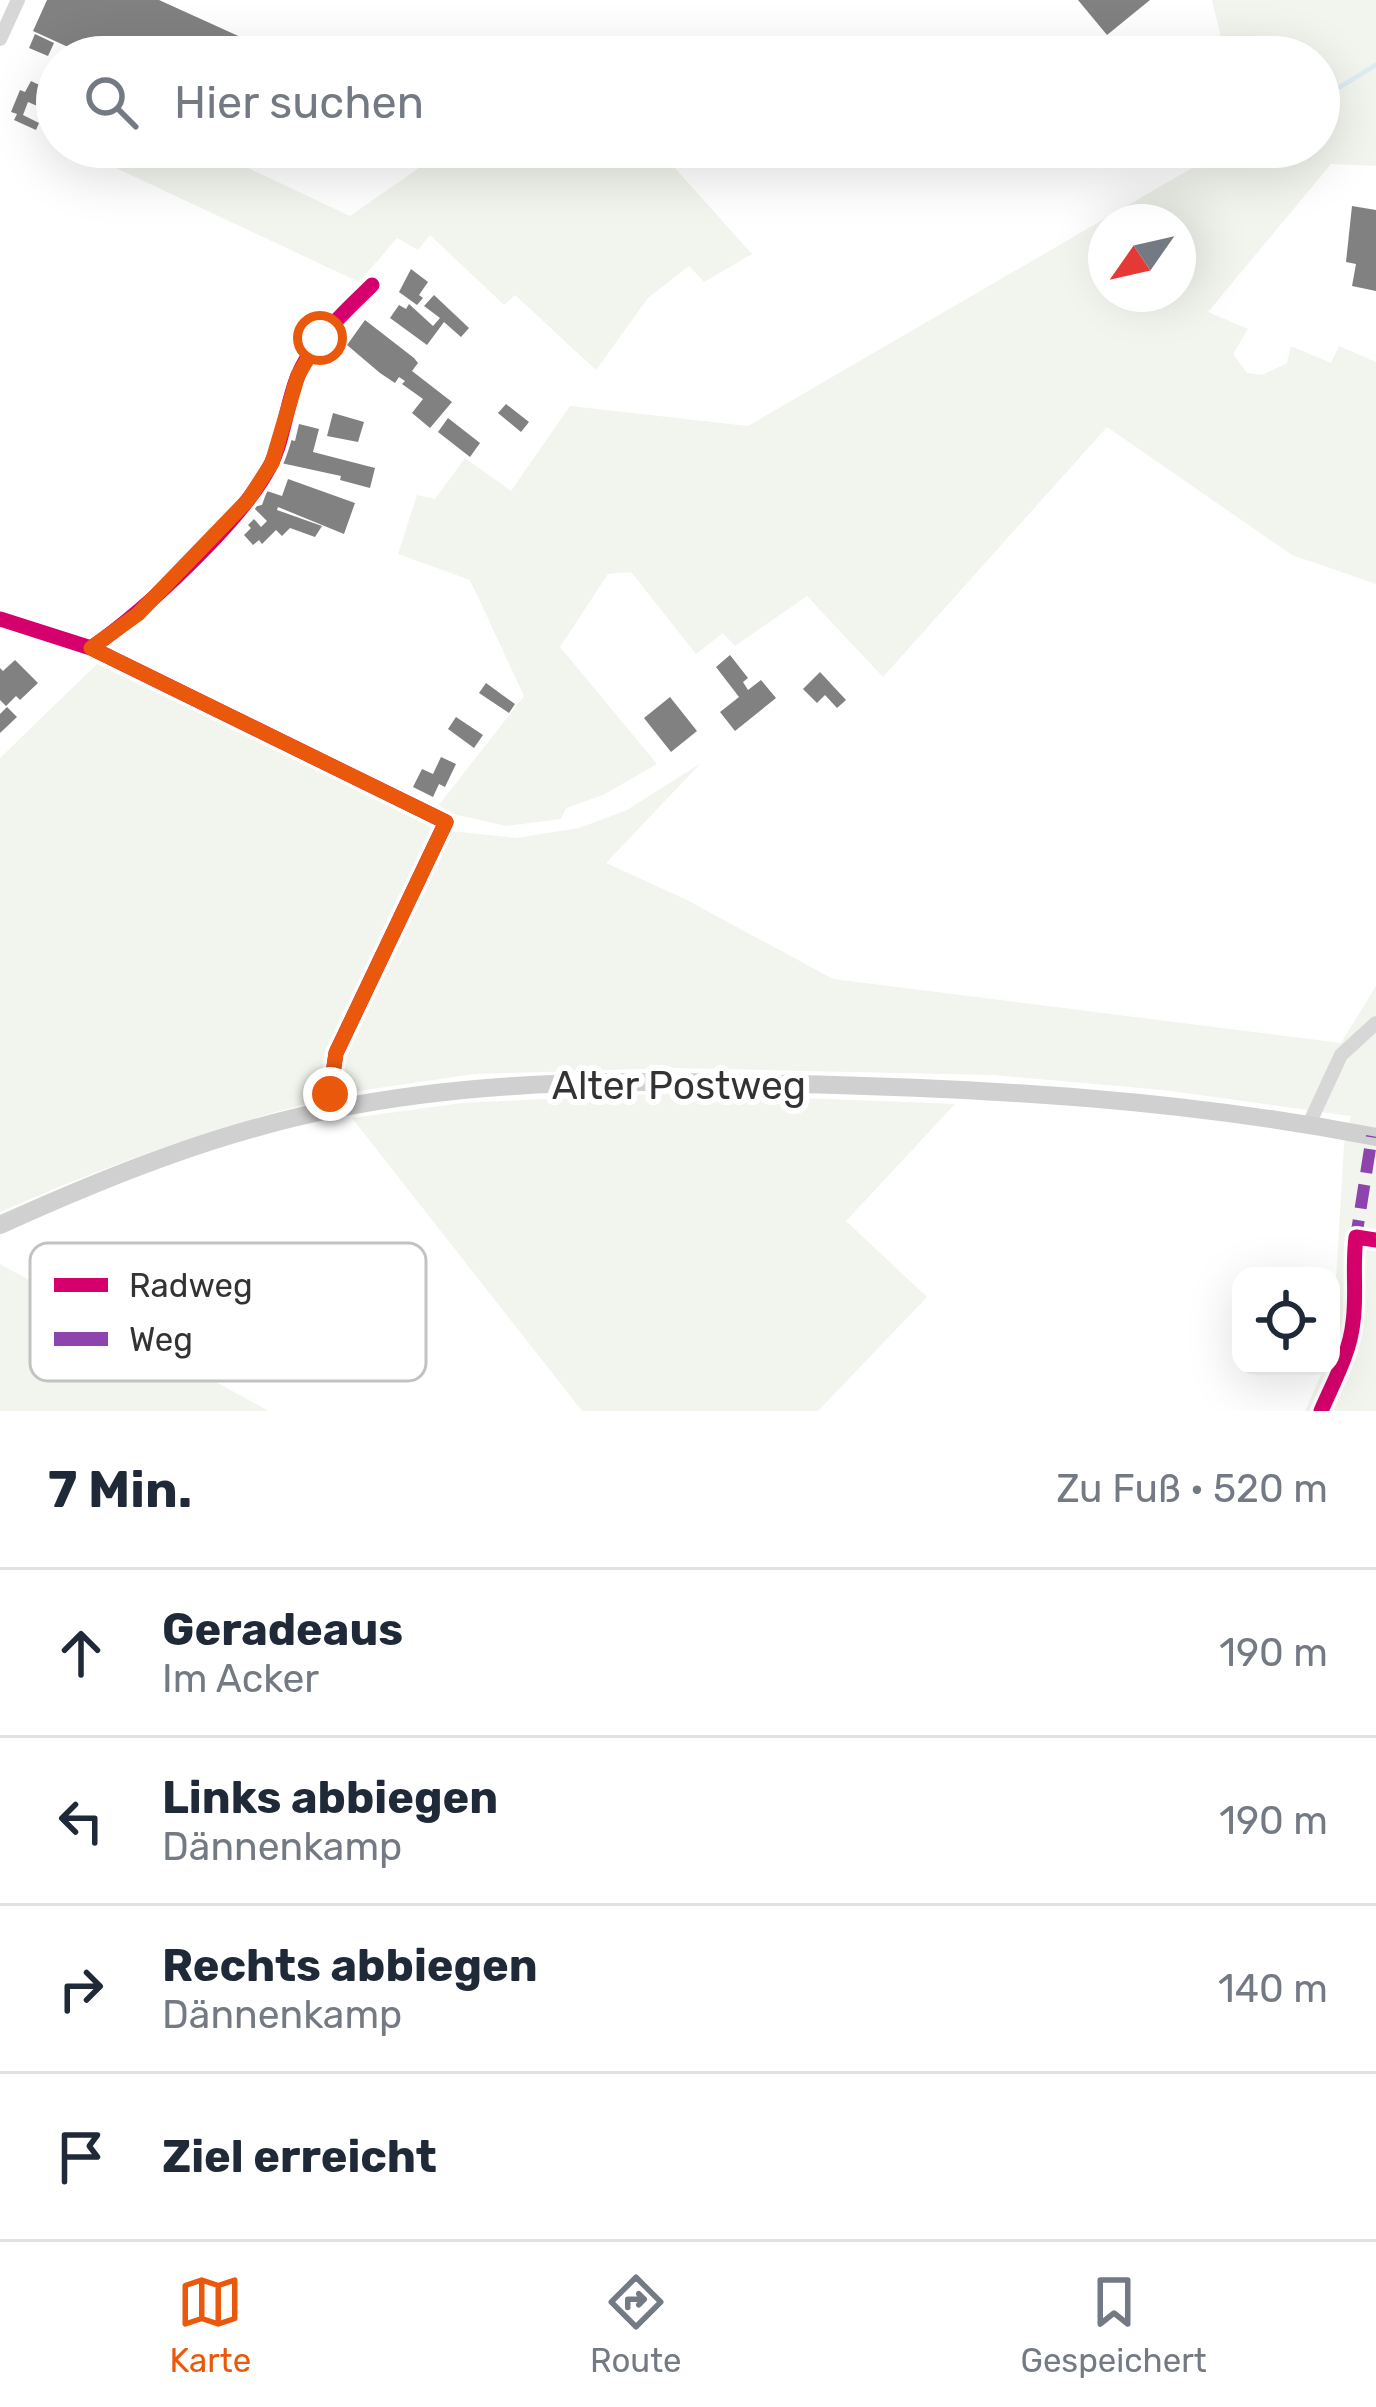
<!DOCTYPE html>
<html lang="de">
<head>
<meta charset="utf-8">
<style>
  :root { --surface:#fff; --page:#f6f6f7; --text:#1f2937; --muted:#747a83; --line:#e0e1e3; --accent:#ea580c }
  body { margin:0; font-family:Rubik,sans-serif; background:var(--page); color:var(--text) }
  .controls { position:absolute; right:36px; bottom:36px; display:grid; overflow:hidden; border-radius:24px; box-shadow:0 12px 48px #0002 }
  .controls button { width:108px; height:108px; display:grid; place-items:center; padding:0; border:0; border-bottom:3px solid var(--line); background:var(--surface); color:var(--text); font:60px sans-serif }
  .compass { position:absolute; left:1088px; top:204px; width:108px; height:108px; border-radius:50%; background:var(--surface); box-shadow:0 12px 48px #0002; rotate:236deg }
  .stop { position:absolute; width:36px; height:36px; margin:-27px; border:9px solid #ea580c; border-radius:50%; background:#fff }
  .stop.end { background:#ea580c; border-color:#fff; box-shadow:0 3px 12px #0008 }
  .list { margin:0; padding:0; list-style:none }
  h2 { display:flex; justify-content:space-between; align-items:center; height:156px; margin:0; padding:0 48px; font-size:51px }
  h2 small { font-size:39px; font-weight:400; color:var(--muted) }
  .list li { display:grid; grid-template-columns:78px 1fr auto; gap:36px; align-items:center; box-sizing:border-box; height:168px; padding:0 48px; border-top:3px solid var(--line) }
  .list b { display:block; font-size:45px; white-space:nowrap }
  .list p { margin:0; font-size:39px; white-space:nowrap; color:var(--muted) }
  .list em { font-size:39px; font-style:normal; color:var(--muted) }
  .icon { flex:none; width:66px; height:66px; fill:none; stroke:currentColor; stroke-width:2; stroke-linecap:round; stroke-linejoin:round }
  .map { position:relative; flex:none; width:1376px; height:1411px; overflow:hidden }
  .search { position:absolute; background:var(--surface); box-shadow:0 12px 48px #0002; left:36px; right:36px; top:36px; height:132px; display:flex; align-items:center; gap:30px; box-sizing:border-box; padding:0 42px; border-radius:66px; color:var(--muted); font-size:45px }
  .sheet { height:828px; background:var(--surface) }
  nav { display:flex; justify-content:space-around; align-items:center; box-sizing:border-box; height:168px; border-top:3px solid var(--line); background:var(--surface); font-size:33px; color:var(--muted) }
  nav a { display:grid; justify-items:center; gap:6px }
  nav .on { color:var(--accent) }
  .map>svg:first-child { display:block }
</style>
</head>
<body>
<div class="map">
<svg width="1376" height="1411" viewBox="0 0 1376 1411">
  <rect width="100%" height="100%" fill="#fff"/>
  <g fill="#f1f5ed" fill-rule="evenodd">
    <path d="M1212 0H1376V166L1331 164 1208 312 1248 329 1233 354 1247 373 1262 375 1287 363 1291 346 1331 363 1339 346 1376 362V584L1292 555 1107 427 883 677 807 596 735 646 723 633 696 654 631 572 608 574 560 647 657 764 603 795 566 808 561 819 506 826 435 810 524 696 470 580 398 554 417 495 435 499 465 458 511 491 570 406 748 426 1216 154V147H1319V57H1218L1220 33ZM1106 222H1178V294H1106Z"/>
    <polygon points="106,147 268,147 244,166 350,216 449,147 656,147 752,254 704,282 689,266 648,298 596,370 515,295 504,305 430,235 418,250 397,238 359,282 99,160"/>
    <path d="M97 664 437 827 331 1051 320 1094 310 1103C201 1131 103 1167 0 1212V758Z"/>
    <polygon points="701,763 606,863 685,899 833,979 1341,1043 1376,986 1376,1411 1305,1411 1325,1366 1331,1366 1344,1144 1351,1116 1163,1090 993,1075 675,1068 474,1074 345,1093 336,1073 450,831 516,838 579,828 627,810"/>
    <polygon points="674,1093 955,1104 846,1221 927,1297 818,1411 582,1411 352,1118 462,1103"/>
    <polygon points="0,1264 269,1411 0,1411"/>
  </g>
  <g fill="none" stroke-linecap="round" stroke-linejoin="round">
    <polyline stroke="#ddebf3" stroke-width="4.5" points="1340,87 1376,65"/>
  </g>
  <g fill="#818181">
    <polygon points="47,0 159,0 285,57 90,57 33,31"/>
    <polygon points="1078,0 1150,0 1107,35"/>
    <polygon points="35,34 54,43 48,56 29,48"/>
    <polygon points="31,81 50,90 42,108 28,102 23,115 39,123 36,130 14,120 17,114 11,112 20,90 25,92"/>
    <polygon points="1352,206 1376,210 1376,291 1352,286 1356,264 1346,262"/>
    <polygon points="411,269 428,282 419,295 423,298 417,305 399,292"/>
    <polygon points="434,295 469,328 461,337 444,322 427,345 390,318 399,305 406,309 409,304 433,326 440,318 424,306"/>
    <polygon points="365,320 414,358 418,363 412,371 452,402 430,428 412,413 423,399 402,384 405,381 399,377 395,383 380,373 347,345"/>
    <polygon points="506,404 529,422 521,432 498,413"/>
    <polygon points="333,413 364,422 358,442 327,436"/>
    <polygon points="448,418 480,443 470,457 438,432"/>
    <polygon points="299,424 319,429 313,452 375,468 370,488 340,480 341,476 281,463 287,439 295,441"/>
    <polygon points="288,479 355,503 344,534 278,507 277,510 322,526 315,537 290,528 282,536 276,530 262,544 259,540 253,545 244,535 251,528 248,525 254,519 261,527 267,521 253,507 262,505 267,491 282,496"/>
    <polygon points="730,655 748,678 743,682 748,690 761,680 776,698 735,731 720,712 739,697 716,667"/>
    <polygon points="15,660 38,683 20,700 16,696 6,706 0,700 0,668 3,671"/>
    <polygon points="820,672 846,700 837,708 825,695 817,703 803,689"/>
    <polygon points="486,683 515,704 509,713 479,693"/>
    <polygon points="670,697 697,731 671,752 644,718"/>
    <polygon points="7,707 17,717 0,733 0,714"/>
    <polygon points="456,717 483,735 474,748 448,729"/>
    <polygon points="441,757 456,764 445,787 439,784 433,797 413,787 422,769 433,774"/>
  </g>
  <g fill="none" stroke-linecap="round" stroke-linejoin="round">
    <g stroke="#d7d7d7" stroke-width="14">
      <polyline points="0,39 18,0"/>
      <polyline points="0,619 91,648 446,822 336,1053 330,1094 335,1109"/>
      <path d="M91 648C143 612 242 521 270 466 284 439 286 406 297 378 312 340 344 313 372 285"/>
      <polyline points="1309,1124 1341,1055 1376,1023"/>
    </g>
    <path stroke="#d0d0d0" stroke-width="18" d="M0 1225C108 1176 218 1132 334 1109 487 1078 642 1080 797 1084 995 1089 1180 1099 1376 1137"/>
    <polyline stroke="#8e44ad" stroke-width="12" stroke-dasharray="24 12" stroke-linecap="butt" points="1355,1244 1372,1136"/>
    <g stroke="#fff" stroke-width="22">
      <g id="cycleway">
        <polyline points="0,619 91,648 446,822 336,1053 330,1094 335,1109"/>
        <path d="M91 648C143 612 242 521 270 466 284 439 286 406 297 378 312 340 344 313 372 285"/>
        <path d="M1321 1411C1333 1383 1350 1353 1353 1322 1357 1294 1352 1268 1356 1237L1376 1240"/>
      </g>
    </g>
    <use href="#cycleway" stroke="#d6006c" stroke-width="15"/>
  </g>
  <g fill="none" stroke-linecap="round" stroke-linejoin="round">
    <polyline stroke="#ea580c" stroke-width="15" points="320,338 298,375 272,463 248,500 138,614 91,648 446,822 336,1053 330,1094"/>
  </g>
  <g text-anchor="middle" stroke-width="12" stroke-linejoin="round" paint-order="stroke">
    <g font-size="39" fill="#333" stroke="#fff">
      <text x="679" y="1099">Alter Postweg</text>
    </g>
  </g>
  <rect x="30" y="1243" width="396" height="138" rx="18" fill="#fff" stroke="#c2c2c2" stroke-width="3"/>
  <rect x="54" y="1278" width="54" height="14" fill="#d6006c"/>
  <rect x="54" y="1332" width="54" height="14" fill="#8e44ad"/>
  <g font-size="33" fill="#333">
    <text x="129" y="1297">Radweg</text>
    <text x="129" y="1351">Weg</text>
  </g>
</svg>
<div class="controls">
<button><svg class="icon" aria-label="locate" viewBox="0 0 24 24"><circle cx="12" cy="12" r="6"/><path d="M12 2v4M12 18v4M2 12h4M18 12h4"/></svg></button>
</div>
<svg class="compass" viewBox="-18 -18 36 36"><path d="M0-13l5 13h-10z" fill="#e53935"/><path d="M0 13l5-13h-10z" fill="#747a83"/></svg>
<div class="stop" style="left:320px;top:338px"></div>
<div class="stop end" style="left:330px;top:1094px"></div>
<div class="search"><svg class="icon" aria-label="search" viewBox="0 0 24 24"><circle cx="10" cy="10" r="6"/><path d="M15 15l6 6"/></svg>Hier suchen</div>
</div>
<section class="sheet">
<h2>7 Min.<small>Zu Fuß · 520 m</small></h2>
<ul class="list">
<li><svg class="icon" aria-label="ahead" viewBox="0 0 24 24"><path d="M12 20V5M6 11l6-6 6 6"/></svg><div><b>Geradeaus</b><p>Im Acker</p></div><em>190 m</em></li>
<li><svg class="icon" aria-label="left" viewBox="0 0 24 24"><path d="M17 20v-9H6M10 6l-5 5 5 5"/></svg><div><b>Links abbiegen</b><p>Dännenkamp</p></div><em>190 m</em></li>
<li><svg class="icon" aria-label="right" viewBox="0 0 24 24"><path d="M7 20v-9h11M14 6l5 5-5 5"/></svg><div><b>Rechts abbiegen</b><p>Dännenkamp</p></div><em>140 m</em></li>
<li><svg class="icon" aria-label="arrive" viewBox="0 0 24 24"><path d="M6 21V4h12l-3 4 3 4H6"/></svg><div><b>Ziel erreicht</b></div></li>
</ul>
</section>
<nav>
<a class="on"><svg class="icon" aria-label="map" viewBox="0 0 24 24"><path d="M3 6l6-2 6 2 6-2v14l-6 2-6-2-6 2zM9 4v14M15 6v14"/></svg>Karte</a>
<a><svg class="icon" aria-label="directions" viewBox="0 0 24 24"><path d="M12 3l9 9-9 9-9-9zM9 14v-3h6M13 9l2 2-2 2"/></svg>Route</a>
<a><svg class="icon" aria-label="saved" viewBox="0 0 24 24"><path d="M7 4h10v16l-5-4-5 4z"/></svg>Gespeichert</a>
</nav>
</body>
</html>
